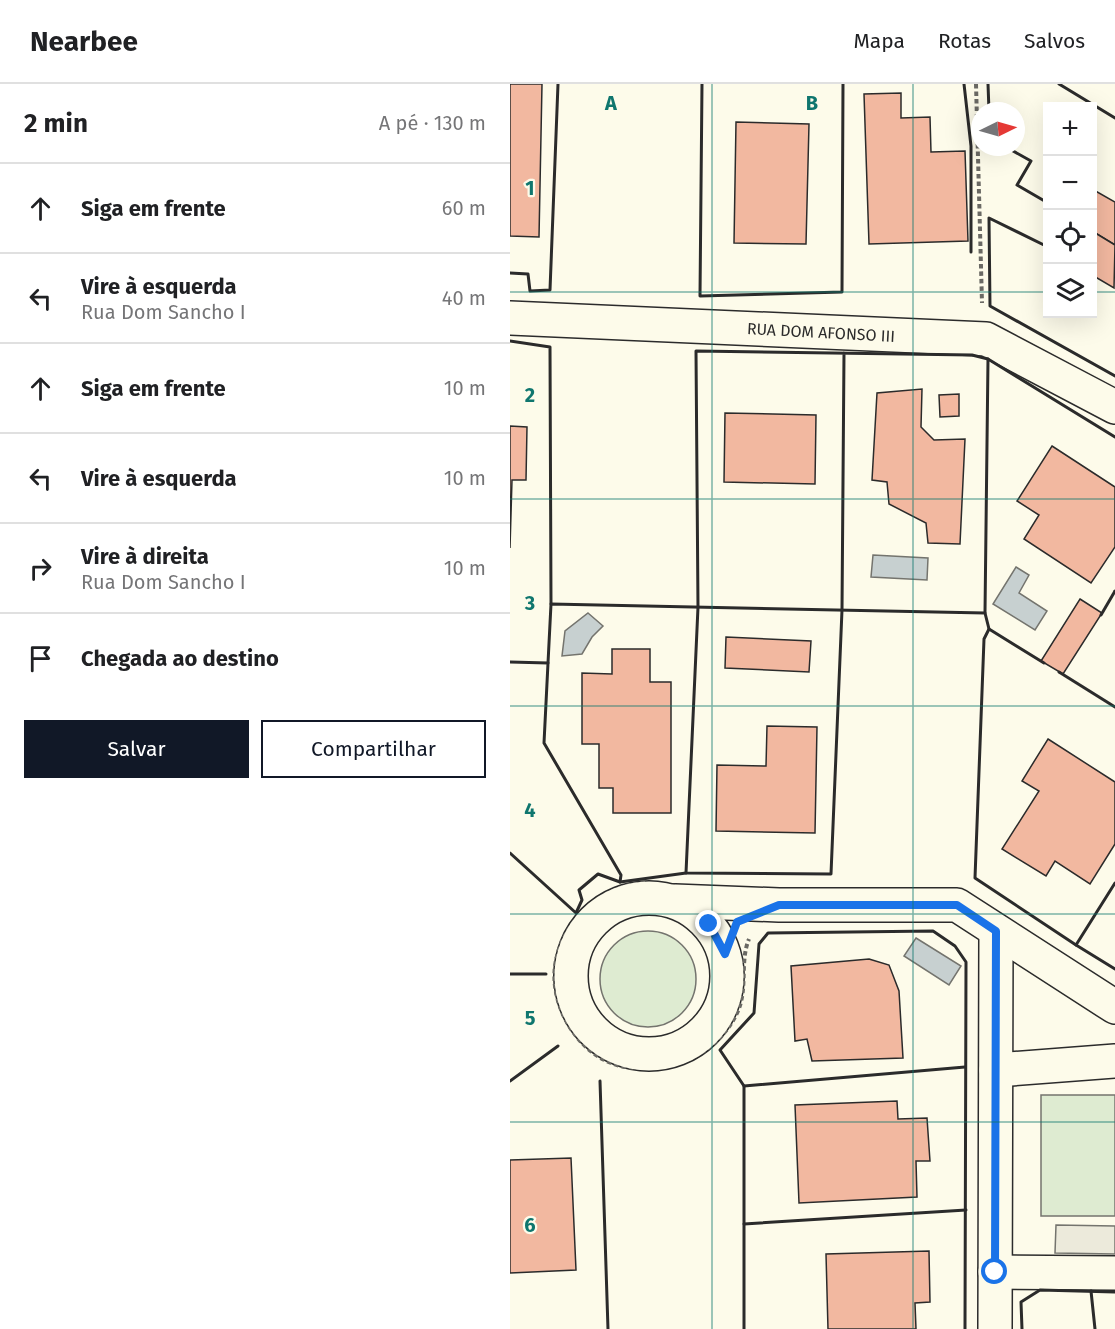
<!DOCTYPE html>
<html lang="pt">
<head>
<meta charset="utf-8">
<style>
  :root { --surface:#fff; --page:#f6f6f6; --text:#202124; --muted:#757577; --line:#e0e0e0; --accent:#111827 }
  body { margin:0; font-family:"Fira Sans",sans-serif; background:var(--page); color:var(--text) }
  .controls { position:absolute; right:18px; top:18px; display:grid; overflow:hidden; border-radius:0px; box-shadow:0 6px 24px #0002 }
  .controls button { width:54px; height:54px; display:grid; place-items:center; padding:0; border:0; border-bottom:2px solid var(--line); background:var(--surface); color:var(--text); font:30px sans-serif }
  .compass { position:absolute; left:461px; top:18px; width:54px; height:54px; border-radius:50%; background:var(--surface); box-shadow:0 6px 24px #0002; rotate:85deg }
  .stop { position:absolute; width:18px; height:18px; margin:-14px; border:4px solid #1a73e8; border-radius:50%; background:#fff }
  .stop.end { background:#1a73e8; border-color:#fff; box-shadow:0 2px 6px #0008 }
  .list { margin:0; padding:0; list-style:none }
  h2 { display:flex; justify-content:space-between; align-items:center; height:78px; margin:0; padding:0 24px; font-size:26px }
  h2 small { font-size:20px; font-weight:400; color:var(--muted) }
  .list li { display:grid; grid-template-columns:39px 1fr auto; gap:18px; align-items:center; box-sizing:border-box; height:90px; padding:0 24px; border-top:2px solid var(--line) }
  .list b { display:block; font-size:22px; white-space:nowrap }
  .list p { margin:0; font-size:20px; white-space:nowrap; color:var(--muted) }
  .list em { font-size:20px; font-style:normal; color:var(--muted) }
  .actions { display:flex; gap:12px; padding:18px 24px }
  .actions a { flex:1; padding:14px 0; border:2px solid var(--accent); border-radius:0px; text-align:center; font-size:21px; color:var(--accent) }
  .actions .main { background:var(--accent); color:#fff }
  .icon { flex:none; width:33px; height:33px; fill:none; stroke:currentColor; stroke-width:2; stroke-linecap:round; stroke-linejoin:round }
  .map { position:relative; flex:none; width:605px; height:1245px; overflow:hidden }
  header { display:flex; align-items:center; gap:36px; box-sizing:border-box; height:84px; padding:0 30px; background:var(--surface); border-bottom:2px solid var(--line) }
  header strong { font-size:28px }
  nav { display:flex; gap:33px; margin-inline-start:auto; font-size:21px }
  main { display:flex }
  aside { flex:1; background:var(--surface) }
  .map>svg:first-child { display:block }
</style>
</head>
<body>
<header>
<strong>Nearbee</strong>
<nav><a>Mapa</a><a>Rotas</a><a>Salvos</a></nav>
</header>
<main>
<aside>
<h2>2 min<small>A pé · 130 m</small></h2>
<ul class="list">
<li><svg class="icon" aria-label="ahead" viewBox="0 0 24 24"><path d="M12 20V5M6 11l6-6 6 6"/></svg><div><b>Siga em frente</b></div><em>60 m</em></li>
<li><svg class="icon" aria-label="left" viewBox="0 0 24 24"><path d="M17 20v-9H6M10 6l-5 5 5 5"/></svg><div><b>Vire à esquerda</b><p>Rua Dom Sancho I</p></div><em>40 m</em></li>
<li><svg class="icon" aria-label="ahead" viewBox="0 0 24 24"><path d="M12 20V5M6 11l6-6 6 6"/></svg><div><b>Siga em frente</b></div><em>10 m</em></li>
<li><svg class="icon" aria-label="left" viewBox="0 0 24 24"><path d="M17 20v-9H6M10 6l-5 5 5 5"/></svg><div><b>Vire à esquerda</b></div><em>10 m</em></li>
<li><svg class="icon" aria-label="right" viewBox="0 0 24 24"><path d="M7 20v-9h11M14 6l5 5-5 5"/></svg><div><b>Vire à direita</b><p>Rua Dom Sancho I</p></div><em>10 m</em></li>
<li><svg class="icon" aria-label="arrive" viewBox="0 0 24 24"><path d="M6 21V4h12l-3 4 3 4H6"/></svg><div><b>Chegada ao destino</b></div></li>
</ul>
<div class="actions"><a class="main">Salvar</a><a>Compartilhar</a></div>
</aside>
<div class="map">
<svg width="605" height="1245" viewBox="0 0 605 1245">
  <rect width="100%" height="100%" fill="#fdfbea"/>
  <g fill="#deebd1" stroke="#74746e" stroke-width="1.5">
    <circle cx="138" cy="895" r="48"/>
    <rect x="531" y="1011" width="74" height="121"/>
  </g>
  <polygon fill="#eceadb" stroke="#74746e" stroke-width="1.5" points="546,1141 605,1142 605,1170 545,1169"/>
  <g fill="#c7d0d0" stroke="#74746e" stroke-width="1.5">
    <polygon points="363,471 418,474 417,496 361,493"/>
    <polygon points="506,483 519,491 509,509 537,527 525,546 483,520"/>
    <polygon points="78,529 93,542 82,553 72,570 52,572 55,547"/>
    <polygon points="406,854 451,882 439,901 394,872"/>
  </g>
  <g fill="#f2b8a0" stroke="#2b2b2b" stroke-width="1.5">
    <polygon points="0,0 32,0 29,153 0,152"/>
    <polygon points="391,9 391,34 420,33 421,68 455,67 458,157 359,160 354,10"/>
    <polygon points="226,38 299,40 296,160 224,159"/>
    <polygon points="582,105 605,118 605,161 582,147"/>
    <polygon points="582,147 605,161 604,204 582,191"/>
    <polygon points="412,305 411,343 424,356 455,355 450,460 418,459 416,439 379,420 377,398 362,396 367,309"/>
    <polygon points="449,310 449,332 430,333 429,311"/>
    <polygon points="215,329 306,331 305,400 214,398"/>
    <polygon points="0,342 17,343 16,396 2,396 0,464"/>
    <polygon points="542,362 605,403 605,463 581,499 514,455 529,431 507,417"/>
    <polygon points="570,515 592,529 553,590 531,577"/>
    <polygon points="216,553 301,557 299,588 215,584"/>
    <polygon points="102,565 140,565 140,598 161,598 161,729 103,729 103,704 89,704 89,660 72,660 72,589 102,590"/>
    <polygon points="257,642 307,643 305,749 206,747 207,681 256,682"/>
    <polygon points="538,655 605,698 605,760 580,800 545,777 536,792 492,765 529,707 512,697"/>
    <polygon points="359,875 379,881 389,907 393,974 302,977 297,955 285,957 281,882"/>
    <polygon points="387,1017 388,1035 417,1034 420,1077 406,1077 407,1113 289,1119 285,1021"/>
    <polygon points="61,1074 66,1186 0,1189 0,1076"/>
    <polygon points="419,1167 420,1218 405,1219 406,1245 318,1245 316,1170"/>
  </g>
  <g fill="none" stroke-linecap="round" stroke-linejoin="round">
    <g stroke="#2b2b2b" stroke-width="36">
      <g id="street">
        <polyline points="0,234 476,255 605,323"/>
        <circle cx="139" cy="892" r="78"/>
        <polyline points="165,817 269,821 447,821 605,923"/>
        <polyline points="486,986 605,977"/>
        <polyline points="485,1188 605,1189"/>
        <polyline points="485,1245 486,847"/>
      </g>
    </g>
    <g stroke="#6a6964" stroke-width="4" stroke-dasharray="4.5 3" stroke-linecap="butt">
      <polyline points="466,0 472,219"/>
      <path d="M135 799C91 801 51 838 45 882 40 920 65 965 101 979 118 986 137 984 155 982 185 977 212 959 226 931 239 907 229 879 239 855"/>
    </g>
    <use href="#street" stroke="#fdfbea" stroke-width="33"/>
    <g stroke="#2b2b2b" stroke-width="3">
      <polyline points="192,0 190,212 332,208 333,0"/>
      <polyline points="454,0 461,62 461,168"/>
      <polyline points="478,0 479,27"/>
      <polyline points="549,0 605,34"/>
      <polyline points="496,63 521,77 507,101 538,119"/>
      <polyline points="538,163 479,134 480,222 605,292"/>
      <polyline points="0,189 18,190 20,207 40,206 48,0"/>
      <polyline points="0,257 40,263 41,520"/>
      <polyline points="334,269 332,526 321,790 176,789 188,523 186,267 462,271 478,275 605,353"/>
      <polyline points="475,529 478,275"/>
      <polyline points="591,531 605,507"/>
      <polyline points="479,545 534,579"/>
      <polyline points="0,578 38,579 34,659 111,791 110,798 88,790 69,806 72,816 66,829 0,769"/>
      <polyline points="38,579 41,520 475,529 479,545 474,555 465,794 566,861"/>
      <polyline points="549,588 605,623"/>
      <polyline points="110,798 176,789"/>
      <polyline points="605,799 566,861 605,885"/>
      <polyline points="0,890 36,890"/>
      <polyline points="0,997 48,962"/>
      <polyline points="90,997 98,1245"/>
      <polyline points="234,1002 455,983"/>
      <polyline points="234,1140 456,1126"/>
      <polyline points="581,1207 585,1245"/>
      <polyline points="234,1245 234,1002 210,966 244,929 249,860 258,849 423,847 445,862 456,878 455,1245"/>
      <polyline points="512,1245 511,1218 530,1206 605,1208"/>
    </g>
  </g>
  <g fill="none" stroke-linecap="round" stroke-linejoin="round">
    <polyline stroke="#1a73e8" stroke-width="8" points="199,840 215,870 227,838 269,821 447,821 486,847 485,1188"/>
  </g>
  <path fill="none" stroke="#0f766e" stroke-width="1.5" stroke-opacity="0.55" d="M202 0V1245M403 0V1245M0 208H538M582 208H605M0 415H605M0 622H605M0 830H605M0 1038H605"/>
  <g text-anchor="middle" stroke-width="4.5" stroke-linejoin="round" paint-order="stroke">
    <g font-size="16" fill="#2b2b2b" stroke="#fdfbea">
      <text transform="translate(311 248) rotate(3)" y="6">RUA DOM AFONSO III</text>
    </g>
  </g>
  <g font-size="20" text-anchor="middle" font-weight="bold" fill="#0f766e" stroke="#fdfbea" stroke-width="4.5" stroke-linejoin="round" paint-order="stroke">
    <text x="101" y="26">A</text>
    <text x="302" y="26">B</text>
    <text x="20" y="111">1</text>
    <text x="20" y="318">2</text>
    <text x="20" y="526">3</text>
    <text x="20" y="733">4</text>
    <text x="20" y="941">5</text>
    <text x="20" y="1148">6</text>
  </g>
</svg>
<div class="controls">
<button>+</button>
<button>−</button>
<button><svg class="icon" aria-label="locate" viewBox="0 0 24 24"><circle cx="12" cy="12" r="6"/><path d="M12 2v4M12 18v4M2 12h4M18 12h4"/></svg></button>
<button><svg class="icon" aria-label="layers" viewBox="0 0 24 24"><path d="M12 4l9 5-9 5-9-5zM3 14l9 5 9-5"/></svg></button>
</div>
<svg class="compass" viewBox="-18 -18 36 36"><path d="M0-13l5 13h-10z" fill="#e53935"/><path d="M0 13l5-13h-10z" fill="#757577"/></svg>
<div class="stop" style="left:485px;top:1188px"></div>
<div class="stop end" style="left:199px;top:840px"></div>
</div>
</main>
</body>
</html>
